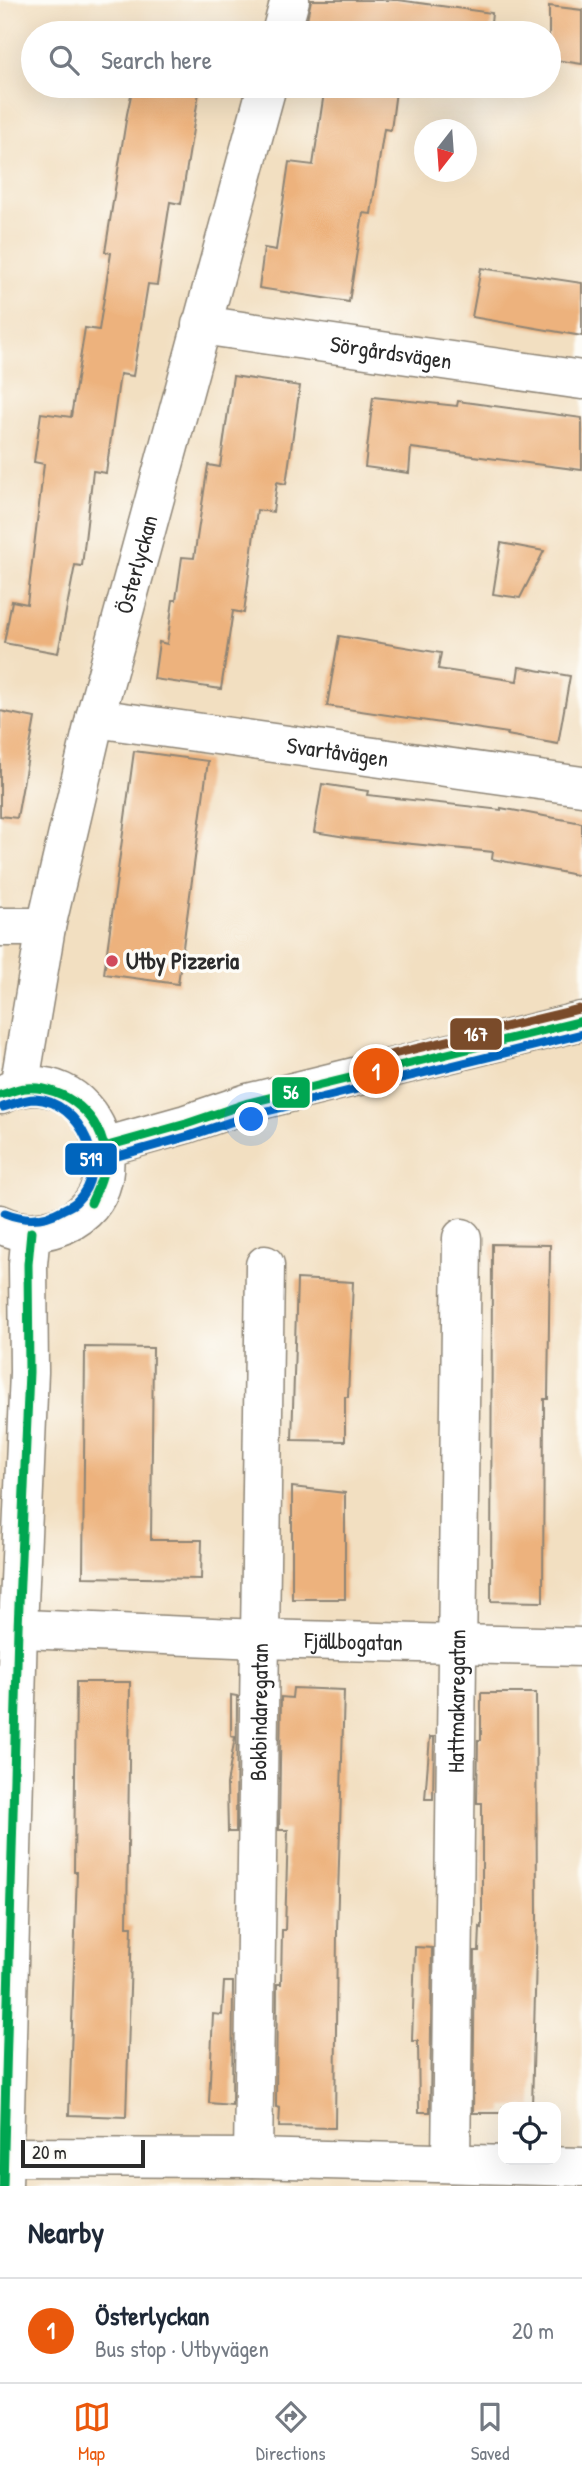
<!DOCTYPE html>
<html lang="en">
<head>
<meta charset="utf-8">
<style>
  :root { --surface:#fff; --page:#f2f2f3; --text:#1f2937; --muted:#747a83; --line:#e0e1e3; --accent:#ea580c }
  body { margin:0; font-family:"Patrick Hand",sans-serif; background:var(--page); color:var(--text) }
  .controls { position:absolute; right:21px; bottom:21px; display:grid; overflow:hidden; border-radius:14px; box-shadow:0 7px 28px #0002 }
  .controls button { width:63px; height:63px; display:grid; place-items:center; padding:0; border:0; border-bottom:2px solid var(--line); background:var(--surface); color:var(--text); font:35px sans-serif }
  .compass { position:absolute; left:414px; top:119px; width:63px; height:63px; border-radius:50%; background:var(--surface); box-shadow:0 7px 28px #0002; rotate:197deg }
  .scale { position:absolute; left:21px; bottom:18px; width:124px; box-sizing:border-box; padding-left:7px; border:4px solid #2b2b2b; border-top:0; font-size:19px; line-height:24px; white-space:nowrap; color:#2b2b2b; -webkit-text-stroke:5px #fdfcf7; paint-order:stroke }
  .you { position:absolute; left:252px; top:1120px; width:24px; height:24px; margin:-18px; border:5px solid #fff; border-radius:50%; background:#1a73e8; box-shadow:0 0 0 10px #1a73e833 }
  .badge { display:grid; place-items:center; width:46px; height:46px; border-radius:50%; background:var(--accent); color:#fff; font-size:23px; font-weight:700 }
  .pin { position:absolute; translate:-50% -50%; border:4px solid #fff; box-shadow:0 2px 7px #0006 }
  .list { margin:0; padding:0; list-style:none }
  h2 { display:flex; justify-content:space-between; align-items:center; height:91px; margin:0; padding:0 28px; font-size:30px }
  h2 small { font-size:23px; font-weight:400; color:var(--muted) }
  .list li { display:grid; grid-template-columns:46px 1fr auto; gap:21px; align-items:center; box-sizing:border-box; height:105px; padding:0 28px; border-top:2px solid var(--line) }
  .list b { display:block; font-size:26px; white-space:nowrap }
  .list p { margin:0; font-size:23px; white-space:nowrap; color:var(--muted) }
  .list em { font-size:23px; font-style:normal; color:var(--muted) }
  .icon { flex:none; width:38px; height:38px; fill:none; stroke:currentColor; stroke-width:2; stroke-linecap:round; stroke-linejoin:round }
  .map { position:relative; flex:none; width:582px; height:2186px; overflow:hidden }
  .search { position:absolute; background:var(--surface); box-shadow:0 7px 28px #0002; left:21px; right:21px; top:21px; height:77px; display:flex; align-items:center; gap:18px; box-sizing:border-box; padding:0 24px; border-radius:38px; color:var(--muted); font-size:26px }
  .sheet { height:196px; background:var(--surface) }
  nav { display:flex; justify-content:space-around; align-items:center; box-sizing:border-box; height:98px; border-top:2px solid var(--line); background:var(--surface); font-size:19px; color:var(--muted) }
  nav a { display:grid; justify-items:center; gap:4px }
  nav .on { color:var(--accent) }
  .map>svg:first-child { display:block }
</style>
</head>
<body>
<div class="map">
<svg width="582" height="2186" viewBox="0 0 582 2186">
  <rect width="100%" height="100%" fill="#fdfcf7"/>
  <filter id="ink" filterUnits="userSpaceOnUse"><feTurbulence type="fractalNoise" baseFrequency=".0143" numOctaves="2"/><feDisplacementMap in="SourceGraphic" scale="14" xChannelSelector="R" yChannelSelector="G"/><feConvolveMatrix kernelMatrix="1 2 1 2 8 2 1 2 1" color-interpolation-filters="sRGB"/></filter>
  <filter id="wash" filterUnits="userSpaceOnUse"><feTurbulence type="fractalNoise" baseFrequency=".00686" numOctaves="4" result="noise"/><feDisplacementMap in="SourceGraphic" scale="28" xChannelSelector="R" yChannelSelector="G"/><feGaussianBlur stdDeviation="1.57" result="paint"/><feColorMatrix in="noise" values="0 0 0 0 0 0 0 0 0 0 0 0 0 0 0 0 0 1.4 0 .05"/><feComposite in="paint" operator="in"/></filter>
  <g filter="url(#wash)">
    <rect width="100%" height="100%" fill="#f2dfc1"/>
    <g id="blocks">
      <g fill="#edb27d">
        <polygon points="311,0 398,0 492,13 490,33 368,33 306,24"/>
        <polygon points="549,6 582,10 582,64 549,59"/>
        <polygon points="133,86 200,86 181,204 170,202 157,285 148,284 133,376 120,374 106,473 93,471 82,566 75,565 58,653 4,643 12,601 27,604 44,464 34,462 41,413 71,417 85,328 99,330 111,253 105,252 127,114"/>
        <polygon points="325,86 360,86 396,91 391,130 384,129 371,214 363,213 349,302 259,288 264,248 276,250 289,162 313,165"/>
        <polygon points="481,268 582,283 582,336 472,317"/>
        <polygon points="233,376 300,386 286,484 277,482 273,512 257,510 244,613 233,611 221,689 154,679 159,642 167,644 173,600 176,600 182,557 194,558 208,465 220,467"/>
        <polygon points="373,397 457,406 458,401 582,418 582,470 411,448 409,473 365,467"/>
        <polygon points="501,543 544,551 520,598 493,594"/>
        <polygon points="339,636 441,653 438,669 517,681 519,667 570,676 558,744 507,735 508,733 327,706"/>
        <polygon points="0,711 35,718 17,818 0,816"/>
        <polygon points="134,751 208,761 178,984 104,974"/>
        <polygon points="322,784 368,791 367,795 501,810 501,808 582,823 582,876 492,859 493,852 352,838 314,832"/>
        <polygon points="492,1244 550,1245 548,1399 544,1399 543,1602 491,1601"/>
        <polygon points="297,1279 353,1282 348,1397 345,1397 345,1441 292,1440"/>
        <polygon points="85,1347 153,1348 151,1540 202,1540 201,1579 83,1577"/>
        <polygon points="292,1487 345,1493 345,1599 292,1599"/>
        <polygon points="76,1682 130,1682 127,1926 132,1926 126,2117 69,2115 77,1872 74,1872"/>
        <polygon points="293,1688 344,1690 337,1931 335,2128 279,2127 280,2108 276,2107 277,1984 281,1984 282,1930 285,1930 288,1830 279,1830 281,1697 292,1698"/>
        <polygon points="481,1693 536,1693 537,1918 532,2107 503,2107 503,2113 473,2113 475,1951 479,1951 480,1927 482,1928 482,1803 477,1803 478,1740 481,1740"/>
        <polygon points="231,1695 237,1696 236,1832 228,1832 227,1784 235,1737 231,1736"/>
        <polygon points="430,1737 434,1737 433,1799 425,1799"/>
        <polygon points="415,1947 432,1948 430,2112 419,2112 418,2041 412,2041"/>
        <polygon points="224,1982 233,1982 232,2105 209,2103 213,2014 222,2015"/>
      </g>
    </g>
  </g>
  <g filter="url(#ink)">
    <use href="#blocks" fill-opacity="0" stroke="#8e8576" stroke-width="2"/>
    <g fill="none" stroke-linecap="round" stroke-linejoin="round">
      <g stroke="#8e8576" stroke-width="41">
        <g id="street">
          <polyline points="281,33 290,0"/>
          <path id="s1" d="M201 325 582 380"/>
          <path id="s2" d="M95 718 582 786"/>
          <polyline points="0,927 46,927"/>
          <path id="s3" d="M19 1088 46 927 95 718 267 86"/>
          <path id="s4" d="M0 1628 259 1639 582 1647"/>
          <polyline points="0,2157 253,2158 582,2167"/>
          <path id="s5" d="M253 2158 265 1265"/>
          <path id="s6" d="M451 2163 462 1238"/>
          <polyline points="3,2186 18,1628 29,1372 28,1264 31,1232"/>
        </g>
      </g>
      <g stroke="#8e8576" stroke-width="41">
        <g id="secondary">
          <path d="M0 1095C93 1049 150 1197 57 1227 38 1234 19 1233 0 1224"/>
          <polyline points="104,1147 186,1124 248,1103 582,1021"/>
        </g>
      </g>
      <use href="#street" stroke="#fff" stroke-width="38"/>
      <use href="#secondary" stroke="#fff" stroke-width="38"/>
      <g stroke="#fdfcf7" stroke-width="14">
        <g id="bus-1">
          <path d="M0 1095C8 1093 18 1088 26 1088 65 1085 103 1117 105 1156 105 1174 98 1188 91 1203"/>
          <polyline points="104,1147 186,1124 248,1103 582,1021"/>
          <polyline points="3,2186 18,1628 29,1372 28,1264 31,1232"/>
        </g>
      </g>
      <g stroke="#fdfcf7" stroke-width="14">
        <g id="bus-2">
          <path d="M3 1107C13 1104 25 1099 35 1099 81 1101 112 1168 76 1202 73 1205 66 1208 62 1210 43 1221 25 1221 5 1213"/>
          <polyline points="107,1159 189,1136 251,1115 582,1034"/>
        </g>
      </g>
      <g stroke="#fdfcf7" stroke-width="14">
        <polyline id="bus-3" points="373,1059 579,1009"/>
      </g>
      <use href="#bus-1" stroke="#00a651" stroke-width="9"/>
      <use href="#bus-2" stroke="#0065bd" stroke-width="9"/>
      <use href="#bus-3" stroke="#7a4b2a" stroke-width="9"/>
    </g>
  </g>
  <circle fill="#d1495b" stroke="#fdfcf7" stroke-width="2.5" cx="112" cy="961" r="7"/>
  <g text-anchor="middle" stroke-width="7" stroke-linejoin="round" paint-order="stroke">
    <g font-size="23" fill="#2b2b2b" stroke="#fdfcf7">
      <text dy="8" stroke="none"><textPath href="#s1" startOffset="192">Sörgårdsvägen</textPath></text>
      <text dy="8" stroke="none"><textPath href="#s3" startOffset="537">Österlyckan</textPath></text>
      <text dy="8" stroke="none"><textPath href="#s2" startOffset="245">Svartåvägen</textPath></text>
      <text dy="8" stroke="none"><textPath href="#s4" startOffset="354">Fjällbogatan</textPath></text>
      <text dy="8" stroke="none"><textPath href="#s6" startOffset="462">Hattmakaregatan</textPath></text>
      <text dy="8" stroke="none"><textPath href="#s5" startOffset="446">Bokbindaregatan</textPath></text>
    </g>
    <g font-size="23" font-weight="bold" fill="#2b2b2b" stroke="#fdfcf7" text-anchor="start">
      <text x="126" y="969">Utby Pizzeria</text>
    </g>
  </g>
  <g stroke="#fdfcf7" stroke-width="2.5">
    <rect x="449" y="1017" width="54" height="34" rx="7" fill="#7a4b2a"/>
    <rect x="271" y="1076" width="40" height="33" rx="7" fill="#00a651"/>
    <rect x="64" y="1142" width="54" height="34" rx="7" fill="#0065bd"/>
  </g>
  <g font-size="19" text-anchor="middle" font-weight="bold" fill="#fff">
    <text x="476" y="1041">167</text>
    <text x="291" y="1099">56</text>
    <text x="91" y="1166">519</text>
  </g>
</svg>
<div class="controls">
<button><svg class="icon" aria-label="locate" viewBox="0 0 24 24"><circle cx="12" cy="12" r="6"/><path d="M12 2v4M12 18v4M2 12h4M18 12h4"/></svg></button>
</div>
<svg class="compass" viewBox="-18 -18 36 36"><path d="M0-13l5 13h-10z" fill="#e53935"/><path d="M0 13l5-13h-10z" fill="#747a83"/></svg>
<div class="scale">20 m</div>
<div class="you"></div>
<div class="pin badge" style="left:376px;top:1071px">1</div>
<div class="search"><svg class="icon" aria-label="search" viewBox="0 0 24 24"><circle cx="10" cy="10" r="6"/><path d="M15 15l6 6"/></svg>Search here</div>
</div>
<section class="sheet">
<h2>Nearby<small></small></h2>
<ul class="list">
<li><span class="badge">1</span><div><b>Österlyckan</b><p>Bus stop · Utbyvägen</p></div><em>20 m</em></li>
</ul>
</section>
<nav>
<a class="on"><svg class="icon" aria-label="map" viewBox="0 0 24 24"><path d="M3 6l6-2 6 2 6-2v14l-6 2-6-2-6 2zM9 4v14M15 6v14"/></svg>Map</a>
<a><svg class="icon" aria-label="directions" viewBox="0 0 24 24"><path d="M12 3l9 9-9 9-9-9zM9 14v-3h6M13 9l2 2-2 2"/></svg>Directions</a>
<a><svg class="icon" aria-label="saved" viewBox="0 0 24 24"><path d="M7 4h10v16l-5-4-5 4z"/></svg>Saved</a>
</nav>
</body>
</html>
